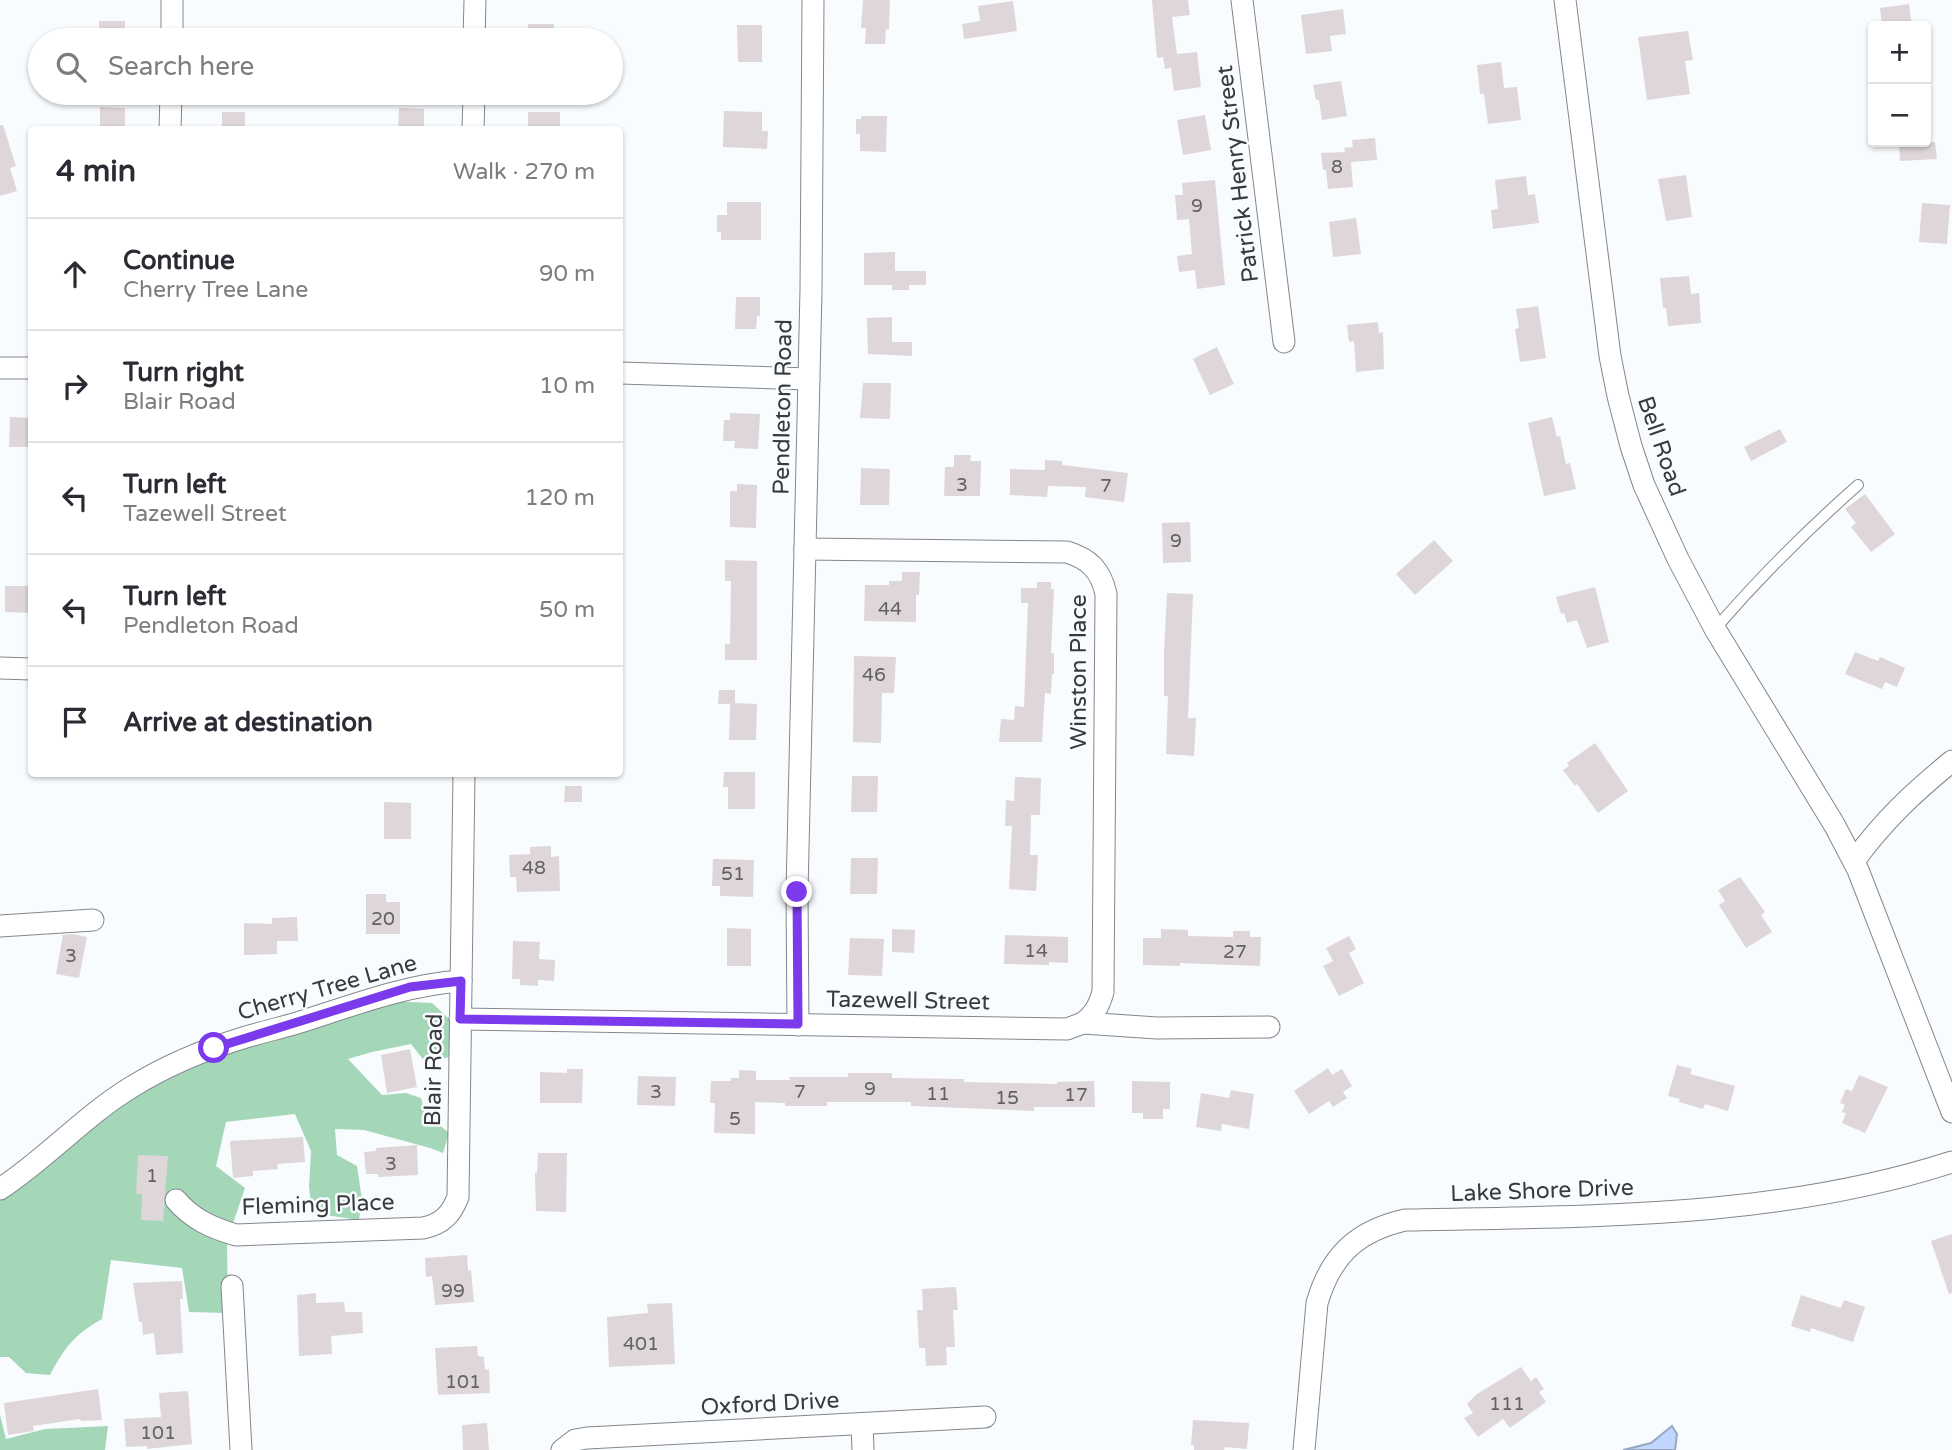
<!DOCTYPE html>
<html lang="en">
<head>
<meta charset="utf-8">
<style>
  :root { --surface:#fff; --page:#f7f7f7; --text:#2b2b33; --muted:#7c7c81; --line:#e1e1e2 }
  body { margin:0; font-family:"Varela Round",sans-serif; background:var(--page); color:var(--text) }
  .controls { position:absolute; right:21px; top:21px; display:grid; overflow:hidden; border-radius:7px; box-shadow:0 2px 5px #0004 }
  .controls button { width:63px; height:63px; display:grid; place-items:center; padding:0; border:0; border-bottom:2px solid var(--line); background:var(--surface); color:var(--text); font:35px sans-serif }
  .stop { position:absolute; width:21px; height:21px; margin:-16px; border:5px solid #7c3aed; border-radius:50%; background:#fff }
  .stop.end { background:#7c3aed; border-color:#fff; box-shadow:0 2px 7px #0008 }
  .list { margin:0; padding:0; list-style:none }
  h2 { display:flex; justify-content:space-between; align-items:center; height:91px; margin:0; padding:0 28px; font-size:30px }
  h2 small { font-size:23px; font-weight:400; color:var(--muted) }
  .list li { display:grid; grid-template-columns:46px 1fr auto; gap:21px; align-items:center; box-sizing:border-box; height:112px; padding:0 28px; border-top:2px solid var(--line) }
  .list b { display:block; font-size:26px; white-space:nowrap }
  .list p { margin:0; font-size:23px; white-space:nowrap; color:var(--muted) }
  .list em { font-size:23px; font-style:normal; color:var(--muted) }
  .icon { flex:none; width:38px; height:38px; fill:none; stroke:currentColor; stroke-width:2; stroke-linecap:round; stroke-linejoin:round }
  .map { position:relative; flex:none; width:1952px; height:1450px; overflow:hidden }
  .search { position:absolute; background:var(--surface); box-shadow:0 2px 5px #0004; left:28px; top:28px; width:595px; height:77px; display:flex; align-items:center; gap:18px; box-sizing:border-box; padding:0 24px; border-radius:38px; color:var(--muted); font-size:26px }
  .panel { position:absolute; background:var(--surface); box-shadow:0 2px 5px #0004; left:28px; top:126px; width:595px; height:651px; border-radius:7px }
  .map>svg:first-child { display:block }
</style>
</head>
<body>
<div class="map">
<svg width="1952" height="1450" viewBox="0 0 1952 1450">
  <rect width="100%" height="100%" fill="#f9fcfe"/>
  <g fill="#a3d7b7">
    <path d="M391 1001 432 1003 457 1026 450 1057 425 1062 411 1044 372 1052 348 1059 382 1095 406 1093 421 1098 425 1113 449 1133 443 1153 430 1148 364 1130 335 1129 337 1155 357 1166 362 1200 359 1220 312 1213 309 1187 311 1151 295 1114 226 1122 216 1166 245 1188 227 1241 228 1313 189 1312 182 1268 111 1260 102 1319C74 1335 65 1347 50 1375L26 1373 9 1357H0V1192L81 1129 179 1067Z"/>
    <polygon points="0,1415 6,1439 45,1429 108,1426 105,1450 0,1450"/>
  </g>
  <polygon fill="#c1d6ff" stroke="#98a7c4" stroke-width="2" points="1672,1426 1677,1434 1675,1450 1623,1450 1651,1443"/>
  <g fill="#ded6d9">
    <polygon points="863,0 890,0 889,30 886,29 885,44 865,44 866,28 861,28"/>
    <polygon points="1152,0 1188,0 1190,15 1172,17 1177,54 1197,52 1201,87 1174,91 1171,68 1165,69 1163,57 1157,58"/>
    <polygon points="1013,1 1017,31 964,39 962,24 980,21 978,6"/>
    <polygon points="1909,4 1912,26 1882,26 1880,8"/>
    <polygon points="1343,9 1346,34 1330,36 1332,51 1306,54 1301,15"/>
    <rect x="99" y="21" width="26" height="19"/>
    <polygon points="528,24 554,24 553,40 528,40"/>
    <polygon points="737,25 762,25 762,62 738,62"/>
    <polygon points="1688,31 1693,60 1685,61 1690,94 1647,100 1638,37"/>
    <polygon points="1501,62 1504,88 1517,87 1521,120 1488,124 1484,94 1480,94 1477,65"/>
    <polygon points="1341,81 1347,116 1322,120 1319,100 1316,100 1313,85"/>
    <polygon points="100,107 125,108 125,130 100,130"/>
    <polygon points="399,108 424,109 424,130 398,130"/>
    <polygon points="724,111 762,112 762,131 768,131 767,149 723,147"/>
    <rect x="222" y="112" width="23" height="18"/>
    <rect x="528" y="112" width="32" height="18"/>
    <polygon points="1205,115 1211,150 1183,155 1177,120"/>
    <polygon points="861,116 887,116 886,152 860,151 860,134 856,134 856,119 861,119"/>
    <polygon points="0,125 3,125 16,166 10,168 17,191 0,196"/>
    <polygon points="1375,138 1377,160 1351,162 1353,187 1328,189 1326,170 1323,170 1321,153 1345,152 1344,148 1353,147 1352,140"/>
    <polygon points="1899,142 1935,142 1937,159 1900,161"/>
    <polygon points="1686,175 1692,217 1666,221 1658,179"/>
    <polygon points="1526,176 1528,195 1535,194 1539,223 1493,229 1491,210 1498,209 1495,180"/>
    <polygon points="1215,180 1225,285 1197,289 1195,270 1179,272 1177,256 1192,254 1189,219 1177,220 1175,195 1183,195 1182,183"/>
    <polygon points="727,202 761,202 761,240 721,240 721,232 717,232 717,215 727,215"/>
    <polygon points="1922,203 1950,205 1947,244 1919,242"/>
    <polygon points="1356,218 1361,254 1333,257 1329,222"/>
    <polygon points="895,252 895,271 926,271 926,285 909,285 909,290 892,290 892,285 864,285 864,253"/>
    <polygon points="1689,276 1691,294 1699,293 1701,323 1668,326 1666,308 1663,308 1660,278"/>
    <polygon points="736,297 760,297 760,316 757,316 756,329 735,329"/>
    <polygon points="1538,306 1546,358 1520,362 1515,329 1519,328 1516,309"/>
    <polygon points="892,317 892,342 912,342 912,356 868,354 867,318"/>
    <polygon points="1378,322 1379,333 1383,332 1384,369 1356,372 1354,341 1349,342 1347,325"/>
    <polygon points="1217,347 1234,384 1210,395 1193,359"/>
    <polygon points="863,383 891,383 890,419 860,418"/>
    <polygon points="730,413 760,414 758,449 734,448 735,441 723,441 724,420 730,420"/>
    <polygon points="10,417 32,418 32,447 9,447"/>
    <polygon points="1552,417 1557,437 1560,436 1566,464 1570,463 1576,489 1544,496 1528,423"/>
    <polygon points="1780,429 1787,442 1751,461 1744,447"/>
    <polygon points="954,455 971,455 970,461 981,461 980,496 944,496 945,467 954,467"/>
    <polygon points="1045,460 1062,461 1062,465 1128,473 1124,502 1085,497 1086,487 1048,486 1047,497 1010,495 1010,469 1045,470"/>
    <polygon points="861,468 890,469 889,505 860,505"/>
    <polygon points="737,484 757,485 756,528 730,527 730,491 737,491"/>
    <polygon points="1865,494 1895,534 1871,552 1851,527 1856,523 1845,509"/>
    <polygon points="1190,522 1191,562 1163,563 1162,523"/>
    <polygon points="1434,540 1453,561 1415,595 1396,574"/>
    <polygon points="725,560 757,561 757,660 725,660 725,644 730,644 731,581 725,581"/>
    <polygon points="902,572 920,572 919,595 916,595 916,622 864,621 865,585 889,585 889,581 902,581"/>
    <polygon points="1037,582 1051,582 1051,589 1054,589 1051,653 1054,653 1054,674 1052,674 1051,694 1045,693 1042,742 999,742 1001,719 1014,720 1015,706 1024,707 1028,603 1021,603 1021,588 1037,588"/>
    <polygon points="5,586 32,586 32,613 5,612"/>
    <polygon points="1595,587 1609,642 1587,648 1577,620 1567,623 1564,613 1561,614 1556,597"/>
    <polygon points="1167,593 1193,594 1188,718 1196,718 1194,756 1166,754 1168,696 1164,696 1164,651"/>
    <polygon points="1855,652 1878,661 1880,657 1905,668 1897,687 1885,682 1882,689 1845,674"/>
    <polygon points="854,656 896,657 894,693 882,693 881,743 853,742"/>
    <polygon points="719,690 735,690 735,703 757,704 756,740 729,740 730,704 718,704"/>
    <polygon points="1595,743 1628,791 1598,813 1577,784 1575,786 1563,770 1569,766 1567,763"/>
    <polygon points="724,772 755,772 755,809 728,809 728,787 723,787"/>
    <polygon points="852,776 878,776 877,812 851,812"/>
    <polygon points="1015,777 1041,778 1040,815 1031,815 1030,855 1038,855 1036,891 1009,889 1012,826 1005,826 1006,800 1014,801"/>
    <polygon points="565,786 582,786 582,802 564,802"/>
    <polygon points="384,802 411,803 411,839 384,839"/>
    <polygon points="551,846 551,857 559,856 560,891 517,892 516,877 510,877 509,855 530,854 530,847"/>
    <polygon points="851,858 878,858 877,894 850,894"/>
    <polygon points="713,859 754,860 753,897 720,896 720,886 712,886"/>
    <polygon points="1740,877 1765,912 1761,915 1772,932 1746,948 1719,905 1725,901 1718,890"/>
    <polygon points="366,894 386,894 386,902 400,902 400,934 366,934"/>
    <polygon points="297,917 298,941 277,941 277,954 244,955 244,923 272,924 272,918"/>
    <polygon points="727,928 751,929 751,966 727,966"/>
    <polygon points="892,929 915,930 914,953 892,952"/>
    <polygon points="1161,929 1188,930 1188,936 1233,937 1233,931 1250,931 1250,937 1261,937 1260,966 1180,963 1180,966 1143,965 1143,938 1161,938"/>
    <polygon points="73,934 87,937 79,978 56,974 63,935"/>
    <polygon points="1005,935 1068,937 1068,963 1049,962 1049,965 1004,964"/>
    <polygon points="1349,936 1356,949 1349,953 1364,983 1339,996 1323,966 1333,961 1326,948"/>
    <polygon points="850,938 884,939 882,976 848,975"/>
    <polygon points="513,941 540,942 539,959 555,960 554,981 538,980 538,986 520,985 520,979 512,979"/>
    <polygon points="410,1049 417,1087 387,1093 381,1055"/>
    <polygon points="1677,1065 1692,1069 1690,1074 1735,1086 1728,1111 1705,1104 1703,1109 1679,1102 1680,1099 1668,1096"/>
    <polygon points="1328,1068 1332,1075 1342,1069 1352,1086 1343,1092 1347,1098 1333,1107 1329,1101 1309,1114 1294,1091"/>
    <polygon points="567,1069 583,1069 582,1103 540,1103 540,1072 567,1073"/>
    <polygon points="739,1070 756,1071 756,1080 790,1080 789,1077 848,1077 848,1073 892,1073 892,1078 964,1079 964,1082 1057,1084 1057,1082 1094,1081 1095,1107 1034,1107 1034,1111 911,1106 911,1102 827,1102 827,1106 785,1106 785,1103 755,1102 755,1134 714,1133 715,1103 710,1103 711,1081 731,1081 731,1078 739,1078"/>
    <polygon points="1859,1075 1888,1087 1865,1133 1842,1123 1846,1113 1842,1112 1845,1105 1840,1103 1846,1089 1852,1091"/>
    <polygon points="638,1076 676,1077 675,1106 637,1105"/>
    <polygon points="1132,1081 1170,1082 1170,1109 1163,1109 1163,1119 1143,1119 1143,1113 1132,1113"/>
    <polygon points="1231,1090 1254,1094 1249,1129 1222,1124 1221,1131 1196,1127 1201,1093 1229,1098"/>
    <polygon points="303,1137 305,1162 277,1164 278,1169 253,1171 253,1176 233,1178 230,1141"/>
    <polygon points="417,1145 418,1175 378,1177 378,1174 366,1174 364,1152 376,1151 376,1148"/>
    <polygon points="538,1153 567,1153 566,1212 536,1211 535,1173 537,1173"/>
    <polygon points="138,1155 168,1156 163,1221 141,1220 142,1194 136,1194"/>
    <polygon points="1952,1234 1952,1293 1949,1294 1931,1241"/>
    <polygon points="467,1255 468,1271 471,1270 474,1302 435,1305 432,1276 426,1277 425,1258"/>
    <polygon points="182,1281 183,1299 180,1299 183,1353 156,1355 154,1333 143,1335 142,1322 139,1322 133,1283"/>
    <polygon points="956,1287 958,1310 953,1310 955,1347 946,1347 947,1365 926,1366 925,1348 919,1348 917,1310 923,1310 922,1289"/>
    <polygon points="316,1293 316,1303 344,1302 345,1312 362,1312 363,1333 331,1336 332,1354 299,1356 297,1295"/>
    <polygon points="1801,1295 1841,1308 1844,1300 1865,1307 1853,1342 1811,1328 1810,1332 1791,1326"/>
    <polygon points="672,1303 675,1364 609,1367 607,1317 648,1313 647,1304"/>
    <polygon points="477,1346 478,1356 484,1357 485,1370 489,1369 490,1393 438,1395 435,1348"/>
    <polygon points="1521,1367 1531,1381 1536,1377 1544,1389 1539,1392 1546,1402 1510,1428 1503,1419 1478,1437 1464,1418 1473,1413 1467,1404 1477,1394"/>
    <polygon points="98,1389 102,1420 81,1421 80,1419 33,1426 34,1431 8,1435 4,1403"/>
    <polygon points="188,1391 192,1444 147,1449 147,1446 126,1447 124,1419 161,1417 159,1393"/>
    <polygon points="1193,1420 1249,1423 1247,1449 1225,1447 1224,1450 1194,1450 1194,1445 1191,1445"/>
    <polygon points="487,1423 489,1450 463,1450 462,1425"/>
  </g>
  <g fill="none" stroke-linecap="round" stroke-linejoin="round">
    <g stroke="#83878d" stroke-width="12">
      <path id="service" d="M1715 629C1760 577 1807 530 1858 485"/>
    </g>
    <g stroke="#83878d" stroke-width="23">
      <g id="minor">
        <polyline points="1242,0 1284,342"/>
        <polyline points="1565,0 1610,356 1618,396 1631,446 1644,485 1678,559 1715,629 1835,826 1858,870 1952,1112"/>
        <polyline points="172,40 172,0"/>
        <polyline points="474,40 475,0"/>
        <polyline points="170,130 171,93"/>
        <polyline points="473,130 474,93"/>
        <polyline points="0,368 32,368"/>
        <polyline points="620,373 809,379"/>
        <path d="M805 549 1067 552C1090 559 1101 571 1106 594L1103 992C1099 1006 1094 1015 1083 1023"/>
        <polyline points="0,668 32,669"/>
        <path d="M1854 861C1884 820 1913 793 1952 761"/>
        <polyline points="0,926 93,920"/>
        <polyline points="460,1019 1067,1029 1083,1023 1157,1028 1269,1027"/>
        <polyline points="798,1025 797,892 811,290 813,0"/>
        <path d="M0 1189C46 1159 83 1117 130 1088 165 1066 206 1049 246 1037 263 1032 280 1028 297 1023 351 1006 404 985 461 981"/>
        <path d="M176 1200C192 1219 212 1228 236 1235L423 1228C442 1224 451 1215 458 1197L464 774"/>
        <polyline points="232,1286 241,1450"/>
        <polyline points="862,1424 863,1450"/>
        <polyline points="562,1450 575,1440 587,1438 985,1417"/>
        <path d="M1304 1450 1317 1303C1331 1255 1357 1231 1405 1220 1588 1216 1776 1219 1952 1162"/>
      </g>
    </g>
    <use href="#service" stroke="#fff" stroke-width="10"/>
    <use href="#minor" stroke="#fff" stroke-width="21"/>
  </g>
  <g fill="none" stroke-linecap="round" stroke-linejoin="round">
    <polyline stroke="#7c3aed" stroke-width="9" points="214,1048 410,987 461,981 460,1019 798,1024 797,892"/>
  </g>
  <g text-anchor="middle" stroke-width="5" stroke-linejoin="round" paint-order="stroke">
    <g font-size="19" fill="#626163">
      <text x="1337" y="173">8</text>
      <text x="1197" y="212">9</text>
      <text x="962" y="491">3</text>
      <text x="1106" y="492">7</text>
      <text x="1176" y="547">9</text>
      <text x="890" y="615">44</text>
      <text x="874" y="681">46</text>
      <text x="534" y="874">48</text>
      <text x="733" y="880">51</text>
      <text x="383" y="925">20</text>
      <text x="1036" y="957">14</text>
      <text x="1235" y="958">27</text>
      <text x="71" y="962">3</text>
      <text x="870" y="1095">9</text>
      <text x="656" y="1098">3</text>
      <text x="800" y="1098">7</text>
      <text x="938" y="1100">11</text>
      <text x="1076" y="1101">17</text>
      <text x="1007" y="1104">15</text>
      <text x="735" y="1125">5</text>
      <text x="391" y="1170">3</text>
      <text x="152" y="1182">1</text>
      <text x="453" y="1297">99</text>
      <text x="641" y="1350">401</text>
      <text x="463" y="1388">101</text>
      <text x="1507" y="1410">111</text>
      <text x="158" y="1439">101</text>
    </g>
    <g font-size="23" fill="#383a3c" stroke="#f9fcfe">
      <text transform="translate(1237 174) rotate(-97)" y="8">Patrick Henry Street</text>
      <text transform="translate(782 407) rotate(-89)" y="8">Pendleton Road</text>
      <text transform="translate(1662 446) rotate(71)" y="8">Bell Road</text>
      <text transform="translate(1078 672) rotate(-90)" y="8">Winston Place</text>
      <text transform="translate(327 987) rotate(-16)" y="8">Cherry Tree Lane</text>
      <text transform="translate(908 1000) rotate(1)" y="8">Tazewell Street</text>
      <text transform="translate(433 1070) rotate(-89)" y="8">Blair Road</text>
      <text transform="translate(1542 1190) rotate(-2)" y="8">Lake Shore Drive</text>
      <text transform="translate(318 1204) rotate(-2)" y="8">Fleming Place</text>
      <text transform="translate(770 1403) rotate(-3)" y="8">Oxford Drive</text>
    </g>
  </g>
</svg>
<div class="controls">
<button>+</button>
<button>−</button>
</div>
<div class="stop" style="left:214px;top:1048px"></div>
<div class="stop end" style="left:797px;top:892px"></div>
<div class="search"><svg class="icon" aria-label="search" viewBox="0 0 24 24"><circle cx="10" cy="10" r="6"/><path d="M15 15l6 6"/></svg>Search here</div>
<section class="panel">
<h2>4 min<small>Walk · 270 m</small></h2>
<ul class="list">
<li><svg class="icon" aria-label="ahead" viewBox="0 0 24 24"><path d="M12 20V5M6 11l6-6 6 6"/></svg><div><b>Continue</b><p>Cherry Tree Lane</p></div><em>90 m</em></li>
<li><svg class="icon" aria-label="right" viewBox="0 0 24 24"><path d="M7 20v-9h11M14 6l5 5-5 5"/></svg><div><b>Turn right</b><p>Blair Road</p></div><em>10 m</em></li>
<li><svg class="icon" aria-label="left" viewBox="0 0 24 24"><path d="M17 20v-9H6M10 6l-5 5 5 5"/></svg><div><b>Turn left</b><p>Tazewell Street</p></div><em>120 m</em></li>
<li><svg class="icon" aria-label="left" viewBox="0 0 24 24"><path d="M17 20v-9H6M10 6l-5 5 5 5"/></svg><div><b>Turn left</b><p>Pendleton Road</p></div><em>50 m</em></li>
<li><svg class="icon" aria-label="arrive" viewBox="0 0 24 24"><path d="M6 21V4h12l-3 4 3 4H6"/></svg><div><b>Arrive at destination</b></div></li>
</ul>
</section>
</div>
</body>
</html>
